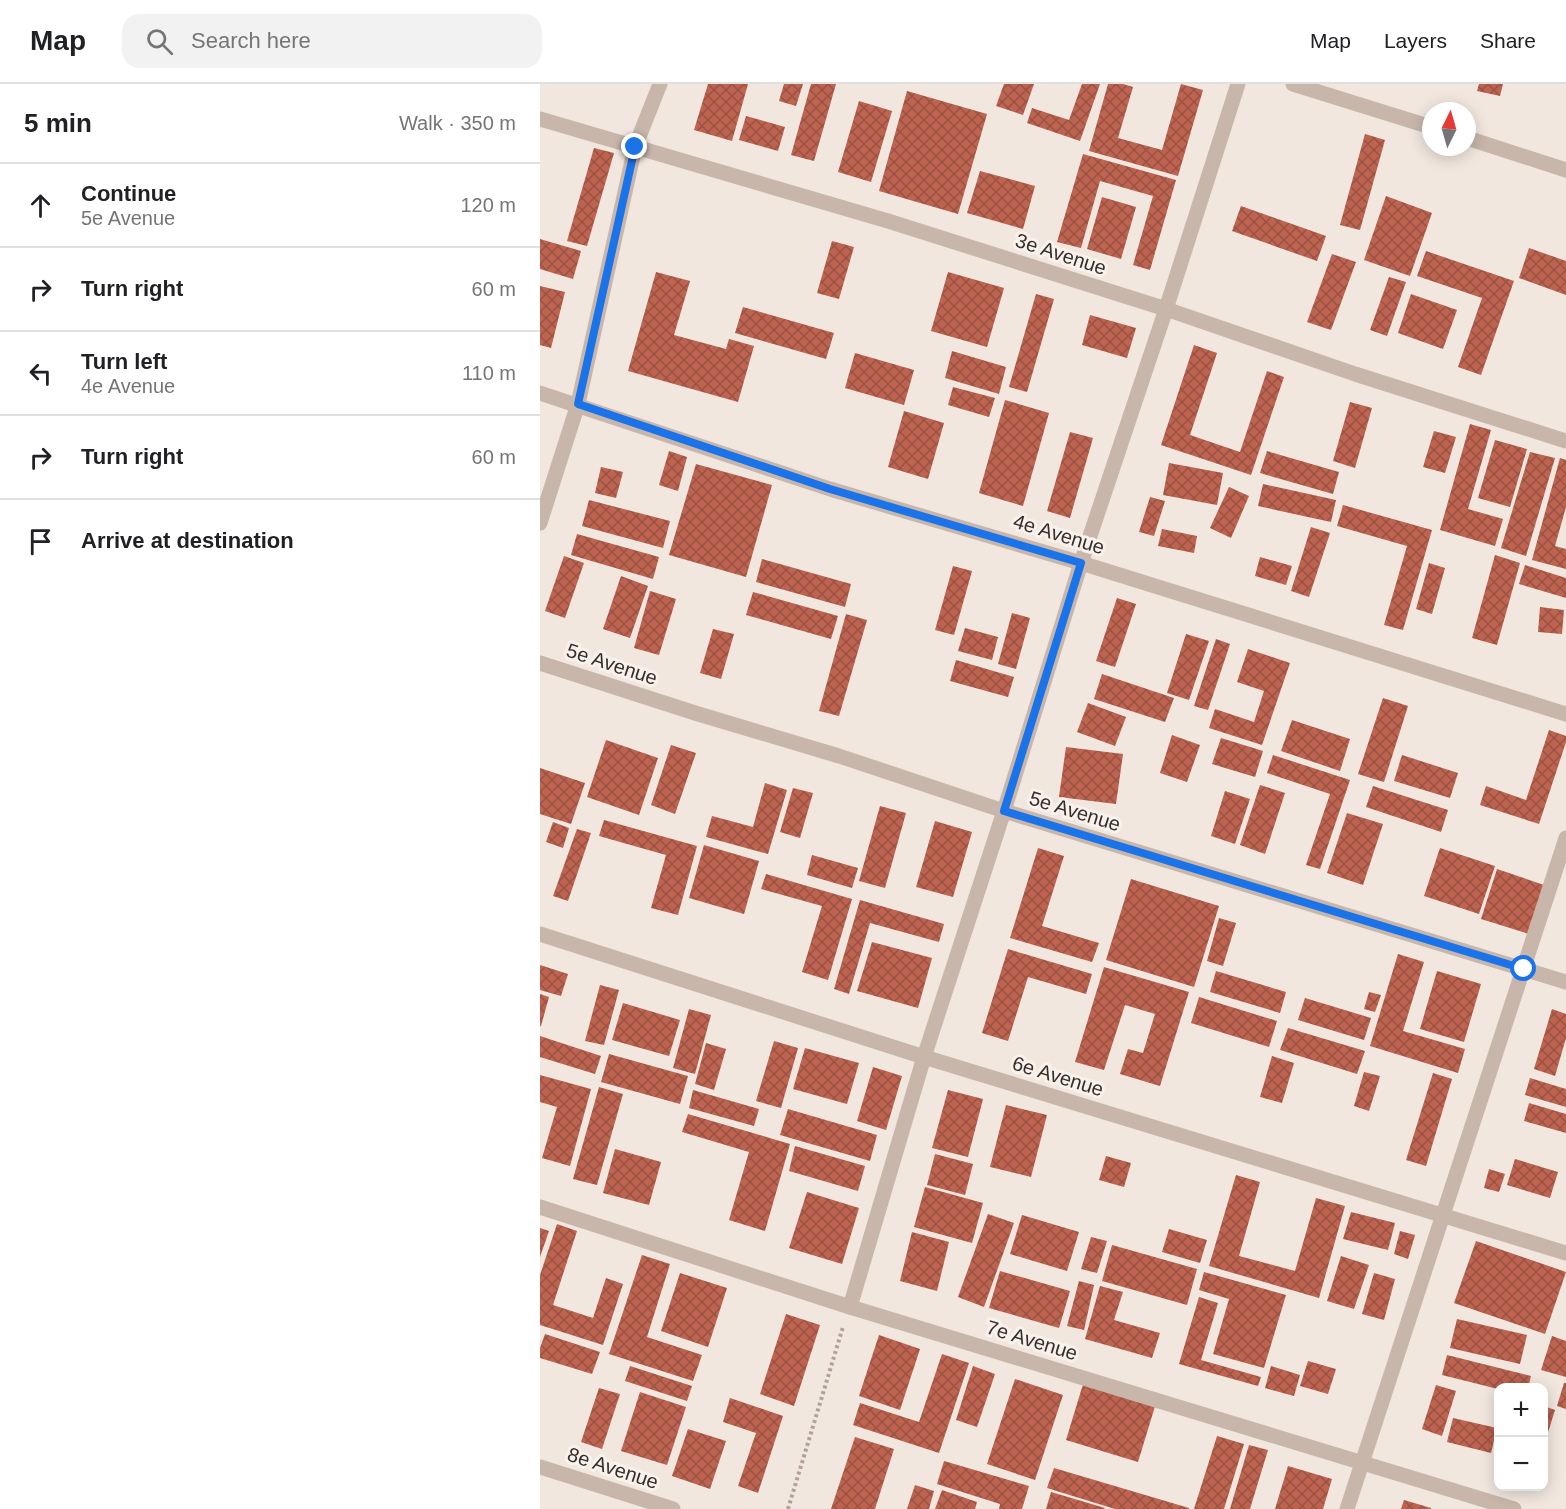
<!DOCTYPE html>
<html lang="en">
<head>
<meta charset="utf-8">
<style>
  :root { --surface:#fff; --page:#f2f2f2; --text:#202124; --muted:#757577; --line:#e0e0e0 }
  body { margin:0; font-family:Arial,sans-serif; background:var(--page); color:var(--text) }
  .controls { position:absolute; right:18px; bottom:18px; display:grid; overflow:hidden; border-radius:12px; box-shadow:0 3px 15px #0003 }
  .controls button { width:54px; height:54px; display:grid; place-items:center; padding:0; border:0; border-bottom:2px solid var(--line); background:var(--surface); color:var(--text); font:30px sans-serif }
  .compass { position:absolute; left:882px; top:18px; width:54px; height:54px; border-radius:50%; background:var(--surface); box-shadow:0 3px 15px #0003; rotate:5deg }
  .stop { position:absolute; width:18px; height:18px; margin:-14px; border:4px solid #1a73e8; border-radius:50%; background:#fff }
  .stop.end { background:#1a73e8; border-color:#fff; box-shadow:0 2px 6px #0008 }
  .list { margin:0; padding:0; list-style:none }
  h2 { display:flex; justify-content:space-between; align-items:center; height:78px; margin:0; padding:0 24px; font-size:26px }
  h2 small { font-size:20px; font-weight:400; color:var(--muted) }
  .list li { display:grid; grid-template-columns:39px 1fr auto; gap:18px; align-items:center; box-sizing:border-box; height:84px; padding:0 24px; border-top:2px solid var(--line) }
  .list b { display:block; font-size:22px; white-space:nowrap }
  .list p { margin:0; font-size:20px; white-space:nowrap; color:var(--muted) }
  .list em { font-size:20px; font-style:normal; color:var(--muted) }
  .icon { flex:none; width:33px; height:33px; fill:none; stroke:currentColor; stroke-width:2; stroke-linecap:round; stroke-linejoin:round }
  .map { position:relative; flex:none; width:1026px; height:1425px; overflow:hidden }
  header { display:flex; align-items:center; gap:36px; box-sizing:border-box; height:84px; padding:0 30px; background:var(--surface); border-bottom:2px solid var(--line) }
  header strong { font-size:28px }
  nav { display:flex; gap:33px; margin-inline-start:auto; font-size:21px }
  .search { width:420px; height:54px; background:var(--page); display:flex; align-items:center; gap:15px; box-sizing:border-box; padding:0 21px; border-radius:18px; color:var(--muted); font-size:22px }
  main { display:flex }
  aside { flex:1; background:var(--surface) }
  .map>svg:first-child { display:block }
</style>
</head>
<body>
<header>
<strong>Map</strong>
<div class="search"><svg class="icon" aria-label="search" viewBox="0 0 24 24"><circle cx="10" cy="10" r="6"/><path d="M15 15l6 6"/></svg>Search here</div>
<nav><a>Map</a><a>Layers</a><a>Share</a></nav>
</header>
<main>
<aside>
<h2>5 min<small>Walk · 350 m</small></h2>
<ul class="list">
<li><svg class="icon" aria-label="ahead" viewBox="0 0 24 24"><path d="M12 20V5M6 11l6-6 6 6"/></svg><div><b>Continue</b><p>5e Avenue</p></div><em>120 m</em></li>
<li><svg class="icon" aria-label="right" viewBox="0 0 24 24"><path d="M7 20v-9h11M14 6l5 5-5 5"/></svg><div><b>Turn right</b></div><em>60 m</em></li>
<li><svg class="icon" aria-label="left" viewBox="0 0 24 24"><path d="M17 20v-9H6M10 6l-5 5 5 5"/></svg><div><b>Turn left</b><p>4e Avenue</p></div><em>110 m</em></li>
<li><svg class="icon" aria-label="right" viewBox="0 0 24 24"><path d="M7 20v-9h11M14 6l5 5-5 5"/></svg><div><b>Turn right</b></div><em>60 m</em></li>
<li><svg class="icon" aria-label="arrive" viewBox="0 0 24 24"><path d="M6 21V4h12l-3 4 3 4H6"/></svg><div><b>Arrive at destination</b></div></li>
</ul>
</aside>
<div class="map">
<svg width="1026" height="1425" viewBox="0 0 1026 1425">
  <defs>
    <pattern id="building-cross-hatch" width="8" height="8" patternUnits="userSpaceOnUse" patternTransform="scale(1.5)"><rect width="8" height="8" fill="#bd6350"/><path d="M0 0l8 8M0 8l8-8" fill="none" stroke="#9a5243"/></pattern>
  </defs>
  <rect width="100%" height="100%" fill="#f1e7df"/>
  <g fill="url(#building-cross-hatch)">
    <polygon points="168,0 208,0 192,57 154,46"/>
    <polygon points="244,0 263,0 256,22 239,17"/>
    <polygon points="271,0 296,0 274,77 251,71"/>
    <polygon points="464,0 494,0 483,31 456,22"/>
    <polygon points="542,0 560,0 540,57 487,39 492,24 529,36"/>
    <polygon points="568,0 583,0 593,3 578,54 622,66 641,0 663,6 638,92 549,67"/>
    <polygon points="939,0 963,0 960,12 937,7"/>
    <polygon points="367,7 447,30 418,130 339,107"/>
    <polygon points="319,17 352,27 331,98 298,88"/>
    <polygon points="206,32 245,43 238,67 199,56"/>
    <polygon points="825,50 845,56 820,146 800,141"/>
    <polygon points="54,64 74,69 47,162 27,157"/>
    <polygon points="543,70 636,96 610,186 593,181 613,112 560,97 541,164 517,158"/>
    <polygon points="440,87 495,102 483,145 427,129"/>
    <polygon points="846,112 892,129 870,192 824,176"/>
    <polygon points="562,113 596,123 581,175 547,165"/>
    <polygon points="701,122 786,152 777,177 692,147"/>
    <polygon points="0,155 41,167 33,195 0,185"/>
    <polygon points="292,157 314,163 299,215 277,209"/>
    <polygon points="989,164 1026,177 1026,211 979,194"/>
    <polygon points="886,167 974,197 941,291 918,283 942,214 877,192"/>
    <polygon points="792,170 816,178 791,246 767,238"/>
    <polygon points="116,188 150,197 134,251 186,265 189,255 214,262 198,318 88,287"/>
    <polygon points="408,188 464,204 447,263 391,247"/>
    <polygon points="849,193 866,198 847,252 830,246"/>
    <polygon points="0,202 25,208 11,264 0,261"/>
    <polygon points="496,210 514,215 487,308 469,303"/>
    <polygon points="871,210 917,226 903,265 858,249"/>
    <polygon points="203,223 294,249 286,275 195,249"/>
    <polygon points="550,231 596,244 587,274 542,261"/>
    <polygon points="654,261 677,269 650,351 700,368 727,287 744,293 711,391 621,361"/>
    <polygon points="412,267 466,283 459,310 405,294"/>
    <polygon points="315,269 374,286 364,321 305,304"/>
    <polygon points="413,303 455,314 449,333 408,321"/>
    <polygon points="465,316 509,329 483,422 439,409"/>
    <polygon points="810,318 832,324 815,384 793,377"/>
    <polygon points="364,327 404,339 388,395 348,383"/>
    <polygon points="930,340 951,346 928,425 963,435 955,462 900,446"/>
    <polygon points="894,347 916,353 905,389 883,383"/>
    <polygon points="530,348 553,354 530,434 507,427"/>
    <polygon points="955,356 987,365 970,423 938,414"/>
    <polygon points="129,367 147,373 138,407 119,401"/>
    <polygon points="727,367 799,388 793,410 720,389"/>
    <polygon points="990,368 1015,374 986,472 961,464"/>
    <polygon points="1020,374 1026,376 1026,423 1015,462 1026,465 1026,485 992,476"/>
    <polygon points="629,379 683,389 677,421 623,411"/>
    <polygon points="156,380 232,401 206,493 129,471"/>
    <polygon points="61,383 83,388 76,414 55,409"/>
    <polygon points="723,400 796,416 791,438 718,422"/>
    <polygon points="689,403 709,412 691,454 670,444"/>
    <polygon points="610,413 625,417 614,452 599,448"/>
    <polygon points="49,416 130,437 123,464 42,442"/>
    <polygon points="803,421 892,446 863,546 844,541 867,462 797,442"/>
    <polygon points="771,443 790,449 769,513 751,507"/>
    <polygon points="622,445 657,452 654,469 618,462"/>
    <polygon points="37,450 119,473 113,495 31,471"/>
    <polygon points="955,471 980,479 957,561 932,554"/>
    <polygon points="24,472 44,479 25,534 5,527"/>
    <polygon points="720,473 752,482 746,501 715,492"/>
    <polygon points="222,475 311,500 305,523 216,498"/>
    <polygon points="889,479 905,484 892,530 876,525"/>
    <polygon points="985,481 1026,494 1026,514 979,500"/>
    <polygon points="413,482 432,487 414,551 395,546"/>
    <polygon points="81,492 108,502 90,554 63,545"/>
    <polygon points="110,507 136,515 119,571 94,564"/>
    <polygon points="213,508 298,532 291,555 206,531"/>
    <polygon points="577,514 596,520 575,583 556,577"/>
    <polygon points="1000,523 1024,526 1022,550 998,548"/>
    <polygon points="472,529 490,534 476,585 458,580"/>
    <polygon points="306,530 327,536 299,632 279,627"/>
    <polygon points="425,544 458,553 452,576 418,567"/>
    <polygon points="173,545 194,550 181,595 160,589"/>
    <polygon points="646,550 669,557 649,616 627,609"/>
    <polygon points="676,555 690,560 668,626 654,622"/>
    <polygon points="708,565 750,579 722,661 669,644 675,625 714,638 724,607 697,598"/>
    <polygon points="416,576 474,593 468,613 410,597"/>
    <polygon points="562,590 634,614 625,638 554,615"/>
    <polygon points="843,614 868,622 844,698 818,690"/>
    <polygon points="548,619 586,633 575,662 537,648"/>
    <polygon points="752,636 810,655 800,687 741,667"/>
    <polygon points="1009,646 1026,652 1026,658 999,740 940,721 946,702 986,716"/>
    <polygon points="632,651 660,661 647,698 620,689"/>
    <polygon points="681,654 723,667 715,693 672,680"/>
    <polygon points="66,656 118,674 99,731 47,713"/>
    <polygon points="131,661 156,669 135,730 111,721"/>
    <polygon points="526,663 583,670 576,720 519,713"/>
    <polygon points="733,671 810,696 780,785 766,781 790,710 727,689"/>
    <polygon points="862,671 918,689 910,714 854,697"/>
    <polygon points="0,684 45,699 31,740 0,730"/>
    <polygon points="225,699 247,706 228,770 166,753 172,732 213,743"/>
    <polygon points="720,701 745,709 725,770 700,761"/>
    <polygon points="833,702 908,726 901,748 826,723"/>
    <polygon points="253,704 273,709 260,754 240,748"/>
    <polygon points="685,707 710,715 695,760 671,752"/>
    <polygon points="340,722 366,729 345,804 319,797"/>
    <polygon points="807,729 843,740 823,801 787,789"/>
    <polygon points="64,736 157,762 138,831 111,824 126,771 59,752"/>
    <polygon points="395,737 432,748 413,813 376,803"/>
    <polygon points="13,738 29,744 23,764 6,758"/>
    <polygon points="37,745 51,749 28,817 13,812"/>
    <polygon points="164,761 219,777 204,830 149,814"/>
    <polygon points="498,764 524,772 502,842 559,859 552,878 470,854"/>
    <polygon points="900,764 955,782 939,830 884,812"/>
    <polygon points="272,771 318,784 312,804 267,791"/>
    <polygon points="957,785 1004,801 989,850 941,835"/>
    <polygon points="226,790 312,815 288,896 262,888 282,822 221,805"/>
    <polygon points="591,795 679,822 654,903 566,876"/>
    <polygon points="320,816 404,840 399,858 330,839 309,910 294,905"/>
    <polygon points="679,834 696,839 683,882 667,877"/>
    <polygon points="332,858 392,874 378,924 317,907"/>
    <polygon points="468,865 552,890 546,910 488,893 468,957 442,949"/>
    <polygon points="858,870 884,878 863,947 925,965 918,989 830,962"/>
    <polygon points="0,881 28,890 21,912 0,906"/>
    <polygon points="564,883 649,908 620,1002 580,990 588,965 603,969 615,930 585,921 564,986 535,978"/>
    <polygon points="676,887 746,908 740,929 670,908"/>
    <polygon points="897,887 941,900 924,958 880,945"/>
    <polygon points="60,901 79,906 64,961 45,957"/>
    <polygon points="829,908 841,911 835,928 824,925"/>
    <polygon points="0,910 9,913 1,942 0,942"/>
    <polygon points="659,913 737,937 729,963 651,939"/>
    <polygon points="765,914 831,934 824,956 758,936"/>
    <polygon points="83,919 140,936 129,972 72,956"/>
    <polygon points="149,925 171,931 155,990 133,984"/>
    <polygon points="1012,925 1026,930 1026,954 1015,992 994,985"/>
    <polygon points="748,944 825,967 817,990 740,966"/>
    <polygon points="0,952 61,972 55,990 0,973"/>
    <polygon points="234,957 258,964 241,1024 216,1017"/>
    <polygon points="166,959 186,965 174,1006 155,1000"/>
    <polygon points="265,964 319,979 307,1020 253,1005"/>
    <polygon points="69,970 148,992 140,1020 61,998"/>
    <polygon points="732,972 754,979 742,1019 720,1013"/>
    <polygon points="333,983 362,992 346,1046 317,1037"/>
    <polygon points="824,988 840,992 829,1027 814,1022"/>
    <polygon points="893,989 912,995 886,1082 866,1076"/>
    <polygon points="0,991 51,1005 30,1082 2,1074 17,1023 0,1018"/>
    <polygon points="990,994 1026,1005 1026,1023 985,1011"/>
    <polygon points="59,1003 83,1010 57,1101 33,1095"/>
    <polygon points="153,1006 219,1025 214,1042 149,1024"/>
    <polygon points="408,1006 443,1015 428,1073 392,1064"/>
    <polygon points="989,1019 1026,1030 1026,1049 984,1037"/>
    <polygon points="466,1021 507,1031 491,1093 450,1083"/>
    <polygon points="248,1025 337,1051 330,1077 240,1051"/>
    <polygon points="148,1030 250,1060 225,1147 189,1136 209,1068 142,1048"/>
    <polygon points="255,1062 325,1082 318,1107 249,1087"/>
    <polygon points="75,1065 121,1078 109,1121 63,1109"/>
    <polygon points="395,1070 433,1080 425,1111 387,1101"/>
    <polygon points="566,1072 591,1079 584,1103 559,1096"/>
    <polygon points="975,1075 1018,1088 1010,1114 967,1101"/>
    <polygon points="949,1085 965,1090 959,1108 944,1104"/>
    <polygon points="696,1091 720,1098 699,1172 755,1187 776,1114 805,1122 779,1214 669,1182"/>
    <polygon points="385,1103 443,1119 432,1159 374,1143"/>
    <polygon points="267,1108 319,1124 302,1180 249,1164"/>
    <polygon points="811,1128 855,1139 848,1166 803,1155"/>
    <polygon points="448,1130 474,1139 444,1223 418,1213"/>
    <polygon points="482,1131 539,1148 527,1187 470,1170"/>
    <polygon points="17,1140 37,1147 13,1221 53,1234 66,1194 83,1200 63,1261 0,1241 0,1191"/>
    <polygon points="0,1144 9,1147 0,1173"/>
    <polygon points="629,1145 667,1156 660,1179 622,1168"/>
    <polygon points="860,1147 875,1151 868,1175 854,1170"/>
    <polygon points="372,1148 409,1158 397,1207 360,1197"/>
    <polygon points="551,1153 567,1157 557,1189 541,1185"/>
    <polygon points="936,1157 1026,1188 1005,1250 914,1219"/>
    <polygon points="572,1161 657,1185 647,1221 562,1197"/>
    <polygon points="102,1171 130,1180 107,1253 162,1271 153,1297 69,1270"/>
    <polygon points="801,1172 829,1181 814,1225 787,1217"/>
    <polygon points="460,1187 530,1207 519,1244 449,1224"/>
    <polygon points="664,1188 746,1211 724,1284 673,1270 689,1215 659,1206"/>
    <polygon points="140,1189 187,1204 168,1263 121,1247"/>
    <polygon points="834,1189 855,1195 844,1236 822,1230"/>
    <polygon points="539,1197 554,1201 544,1246 527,1242"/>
    <polygon points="560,1202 583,1208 574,1236 620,1249 612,1274 545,1255"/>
    <polygon points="659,1213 678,1219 661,1276 721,1293 718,1302 639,1280"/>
    <polygon points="246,1230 280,1241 254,1322 220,1310"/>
    <polygon points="917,1235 987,1251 980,1280 910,1264"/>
    <polygon points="5,1250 60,1268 52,1290 0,1274 0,1264"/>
    <polygon points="339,1251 380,1265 360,1326 319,1312"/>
    <polygon points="1012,1252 1026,1257 1026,1293 1001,1286"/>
    <polygon points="402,1270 429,1279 399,1369 313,1341 320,1319 379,1338"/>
    <polygon points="907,1271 991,1292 988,1304 958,1305 902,1291"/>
    <polygon points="768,1277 796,1285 788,1310 760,1302"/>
    <polygon points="90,1282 152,1302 147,1317 85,1297"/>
    <polygon points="433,1282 455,1290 437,1343 416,1336"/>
    <polygon points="731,1282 760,1291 754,1312 725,1304"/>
    <polygon points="475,1295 523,1311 495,1396 447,1380"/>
    <polygon points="544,1297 616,1319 598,1378 526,1356"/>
    <polygon points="1024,1299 1026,1299 1026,1325 1017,1322"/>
    <polygon points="896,1301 916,1307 902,1352 882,1345"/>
    <polygon points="59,1304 80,1310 62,1365 41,1358"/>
    <polygon points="100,1308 146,1323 127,1381 81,1367"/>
    <polygon points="190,1314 243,1332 218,1409 198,1402 216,1349 183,1338"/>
    <polygon points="1004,1322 1015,1326 1004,1361"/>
    <polygon points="913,1334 957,1344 951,1369 907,1358"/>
    <polygon points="148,1345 186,1357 170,1405 132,1392"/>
    <polygon points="677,1352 704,1360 684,1425 654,1425"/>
    <polygon points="315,1353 354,1365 335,1425 291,1425"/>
    <polygon points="709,1361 728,1366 710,1425 690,1425"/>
    <polygon points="404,1377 489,1402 482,1425 459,1425 460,1420 397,1400"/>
    <polygon points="748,1382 792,1395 783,1425 735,1425"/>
    <polygon points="514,1384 649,1424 649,1425 575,1425 507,1404"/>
    <polygon points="375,1401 394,1407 389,1425 367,1425"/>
    <polygon points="402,1406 437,1418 435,1425 395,1425"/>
    <polygon points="511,1408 565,1424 564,1425 506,1425"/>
    <polygon points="864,1416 891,1424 891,1425 861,1425"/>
  </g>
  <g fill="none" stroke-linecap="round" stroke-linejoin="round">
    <polyline stroke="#b4a195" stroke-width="4" stroke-dasharray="3 3" stroke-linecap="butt" points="248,1425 303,1243"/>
    <g stroke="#c8b6ab" stroke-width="15">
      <polyline points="753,0 891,43"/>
      <polyline points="0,35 348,137 626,225 815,290 1026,357"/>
      <polyline points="927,54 1026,86"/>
      <polyline points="0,309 290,405 541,479 1026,630"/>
      <polyline points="0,439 38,320 95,63 120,0"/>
      <polyline points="0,579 155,629 299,672 464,727 1026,898"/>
      <polyline points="0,850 384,973 1026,1169"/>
      <polyline points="0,1123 310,1223 974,1425"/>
      <polyline points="310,1223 384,973 464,727 541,479 626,225 698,0"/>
      <polyline points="0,1383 133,1425"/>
      <polyline points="807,1425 1026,754"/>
    </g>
  </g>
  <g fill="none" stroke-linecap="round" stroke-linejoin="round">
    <polyline stroke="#1a73e8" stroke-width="8" points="95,63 38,320 290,405 541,479 464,727 984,885"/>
  </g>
  <g text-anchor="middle" stroke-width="6" stroke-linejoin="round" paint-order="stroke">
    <g font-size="20" fill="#372d2a" stroke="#f9f1eb">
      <text transform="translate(521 170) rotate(18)" y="7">3e Avenue</text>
      <text transform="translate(519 450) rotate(17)" y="7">4e Avenue</text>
      <text transform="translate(72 580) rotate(18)" y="7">5e Avenue</text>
      <text transform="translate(535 727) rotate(17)" y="7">5e Avenue</text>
      <text transform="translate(518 992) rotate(17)" y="7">6e Avenue</text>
      <text transform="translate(492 1256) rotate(17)" y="7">7e Avenue</text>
      <text transform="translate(73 1384) rotate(18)" y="7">8e Avenue</text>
    </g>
  </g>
</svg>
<div class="controls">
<button>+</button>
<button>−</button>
</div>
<svg class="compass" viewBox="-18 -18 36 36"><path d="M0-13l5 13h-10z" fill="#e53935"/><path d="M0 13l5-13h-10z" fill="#757577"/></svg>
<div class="stop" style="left:984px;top:885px"></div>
<div class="stop end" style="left:95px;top:63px"></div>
</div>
</main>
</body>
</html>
